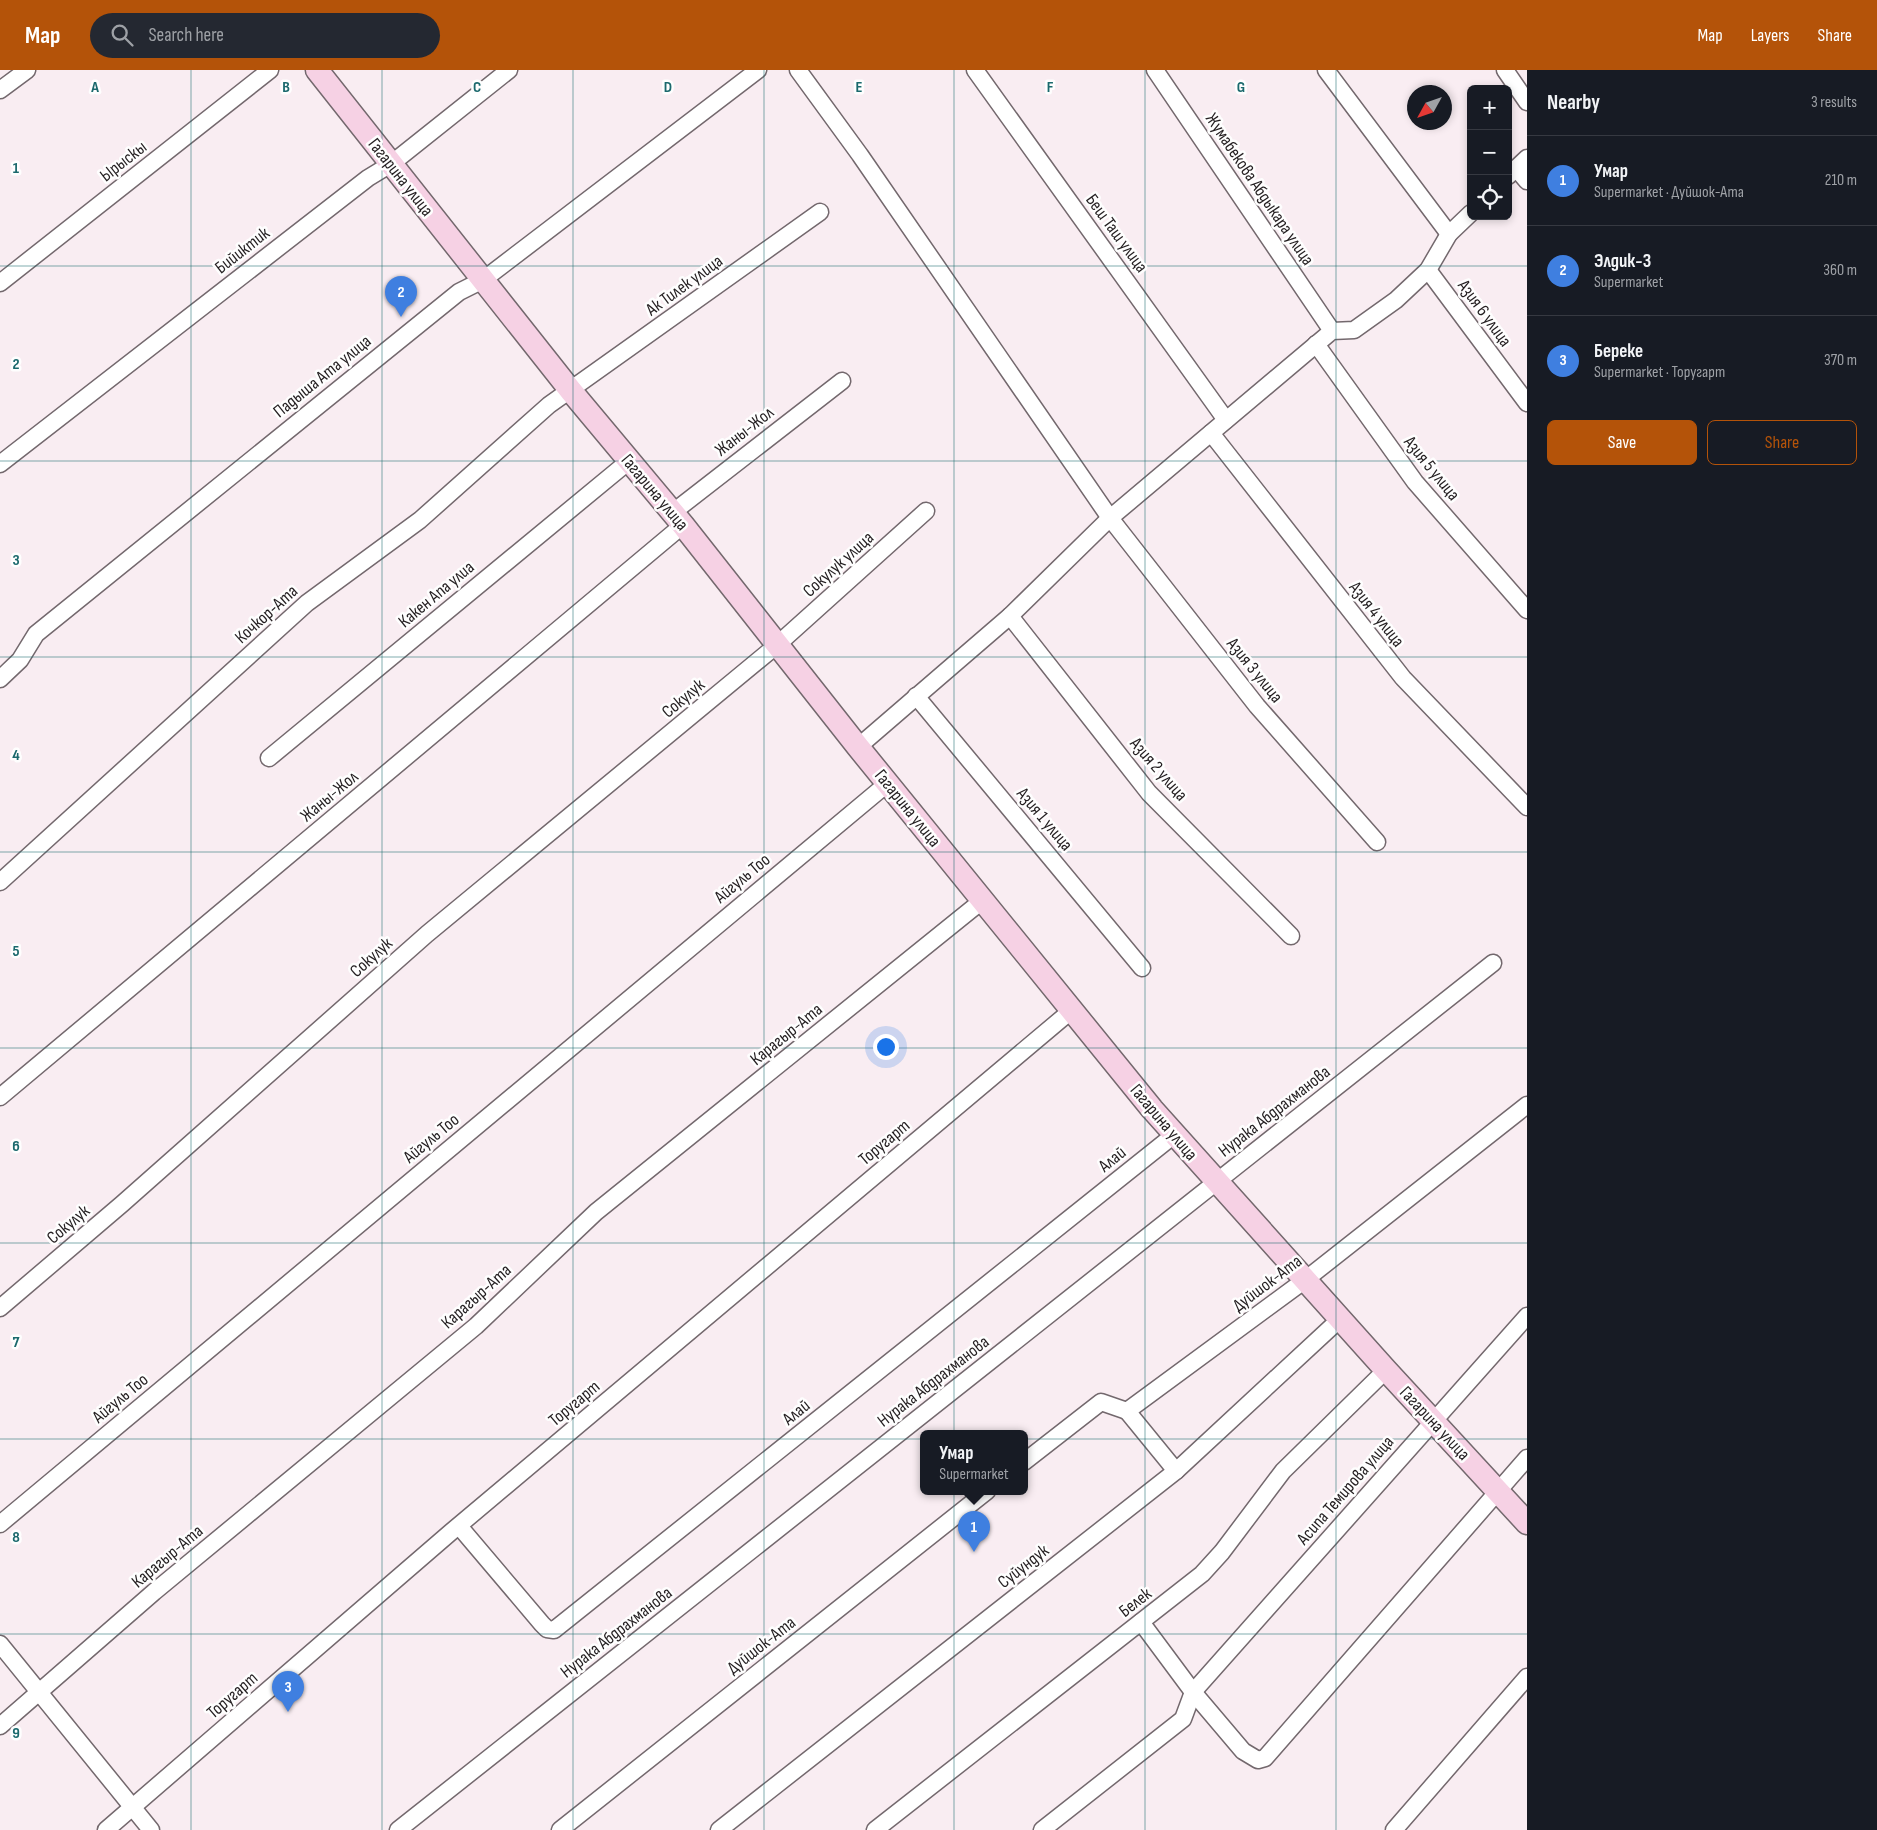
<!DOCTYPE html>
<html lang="en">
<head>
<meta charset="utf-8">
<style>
  :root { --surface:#171b24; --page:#242831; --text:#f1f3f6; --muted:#9ea1a6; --line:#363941; --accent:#b45309 }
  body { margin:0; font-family:"Sofia Sans Condensed",sans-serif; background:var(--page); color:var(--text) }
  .controls { position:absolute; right:15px; top:15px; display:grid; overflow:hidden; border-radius:8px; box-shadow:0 2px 8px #0003 }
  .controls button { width:45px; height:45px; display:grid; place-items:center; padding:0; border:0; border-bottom:1px solid var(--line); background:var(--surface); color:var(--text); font:25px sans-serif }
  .compass { position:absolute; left:1407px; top:15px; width:45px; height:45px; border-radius:50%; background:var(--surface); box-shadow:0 2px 8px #0003; rotate:230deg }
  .you { position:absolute; left:885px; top:976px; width:18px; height:18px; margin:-12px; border:4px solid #fff; border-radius:50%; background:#1a73e8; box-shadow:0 0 0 8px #1a73e833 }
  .badge { display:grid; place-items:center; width:32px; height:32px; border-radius:50%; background:var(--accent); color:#fff; font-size:16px; font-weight:700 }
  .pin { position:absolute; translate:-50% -41px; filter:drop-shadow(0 1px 2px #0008) }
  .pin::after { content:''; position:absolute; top:26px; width:18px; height:15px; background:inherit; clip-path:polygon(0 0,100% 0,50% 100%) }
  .popup { position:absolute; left:920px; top:1360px; width:108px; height:65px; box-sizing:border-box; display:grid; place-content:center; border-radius:8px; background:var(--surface); filter:drop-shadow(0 1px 4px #0005); font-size:16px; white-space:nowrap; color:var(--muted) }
  .popup b { font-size:19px; color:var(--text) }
  .popup::after { content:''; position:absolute; left:50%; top:100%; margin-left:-10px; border:10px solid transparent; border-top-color:var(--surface) }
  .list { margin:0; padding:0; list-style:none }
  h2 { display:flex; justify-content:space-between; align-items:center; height:65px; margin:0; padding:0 20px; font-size:21px }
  h2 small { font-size:16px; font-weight:400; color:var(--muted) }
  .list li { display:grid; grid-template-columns:32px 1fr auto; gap:15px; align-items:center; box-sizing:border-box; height:90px; padding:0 20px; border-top:1px solid var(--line) }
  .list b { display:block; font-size:19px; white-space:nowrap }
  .list p { margin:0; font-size:16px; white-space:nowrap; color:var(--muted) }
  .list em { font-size:16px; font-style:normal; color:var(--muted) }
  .actions { display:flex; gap:10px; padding:15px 20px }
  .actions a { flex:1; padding:11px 0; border:1px solid var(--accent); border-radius:8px; text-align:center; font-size:18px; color:var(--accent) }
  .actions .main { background:var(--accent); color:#fff }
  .icon { flex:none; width:28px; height:28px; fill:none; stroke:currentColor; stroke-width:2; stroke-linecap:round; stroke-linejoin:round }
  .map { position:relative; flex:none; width:1527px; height:1760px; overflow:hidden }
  header { display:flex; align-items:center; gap:30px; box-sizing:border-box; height:70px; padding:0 25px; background:var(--accent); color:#fff }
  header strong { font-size:24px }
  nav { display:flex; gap:28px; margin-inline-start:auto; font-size:18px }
  .search { width:350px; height:45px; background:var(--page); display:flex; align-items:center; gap:12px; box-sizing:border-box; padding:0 18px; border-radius:28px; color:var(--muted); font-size:19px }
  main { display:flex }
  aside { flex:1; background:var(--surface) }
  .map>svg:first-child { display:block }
</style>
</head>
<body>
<header>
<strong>Map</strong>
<div class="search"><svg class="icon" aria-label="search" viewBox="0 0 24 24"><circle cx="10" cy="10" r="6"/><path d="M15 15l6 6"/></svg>Search here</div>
<nav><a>Map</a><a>Layers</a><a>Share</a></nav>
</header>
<main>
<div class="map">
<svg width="1527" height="1760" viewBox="0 0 1527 1760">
  <rect width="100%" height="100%" fill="#f9edf2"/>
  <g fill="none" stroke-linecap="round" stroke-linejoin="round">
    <g stroke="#73686d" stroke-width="19">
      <g id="minor">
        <polyline points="798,0 860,85 1110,448 1257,636 1377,772"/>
        <polyline points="975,0 1226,350"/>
        <polyline points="1155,0 1332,261"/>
        <polyline points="1326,0 1449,164"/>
        <polyline points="1505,0 1527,32"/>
        <polyline points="0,20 27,0"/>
        <polyline points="1516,98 1527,111"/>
        <polyline points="1508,106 1527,88"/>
        <polyline points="1428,200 1527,333"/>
        <polyline points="0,213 270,0"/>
        <polyline points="1316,274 1415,412 1527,540"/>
        <polyline points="1211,363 1403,608 1527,737"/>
        <polyline points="0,394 368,108 391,94 509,0"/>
        <polyline points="672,443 842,311"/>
        <polyline points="1010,546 1149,723 1291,866"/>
        <polyline points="0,609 20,590 36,564 459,222 483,210 758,0"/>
        <polyline points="916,626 1142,898"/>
        <polyline points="858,677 1010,546 1110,448 1332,261 1354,260 1396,230 1428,200 1449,164 1471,143"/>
        <polyline points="269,688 629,391"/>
        <polyline points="0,812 307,533 420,450 549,335 820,142"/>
        <polyline points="0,1027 683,455"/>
        <polyline points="0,1238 122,1134 427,864 777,575 926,441"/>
        <polyline points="1127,1341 1176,1401"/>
        <polyline points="1024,1392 1101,1332 1127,1341 1305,1210 1527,1035"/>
        <polyline points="0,1454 888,713"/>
        <polyline points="459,1456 542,1554 547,1559 554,1560 1174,1065"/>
        <polyline points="1141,1552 1193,1622 1243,1681 1258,1690 1265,1688 1527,1388"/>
        <polyline points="0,1574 151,1760"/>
        <polyline points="0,1656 154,1522 476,1256 596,1142 983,830"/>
        <polyline points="106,1760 451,1462 1072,940"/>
        <polyline points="398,1760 1493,893"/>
        <polyline points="560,1760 987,1421"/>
        <polyline points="719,1760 1176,1401 1340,1249"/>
        <polyline points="875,1760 1202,1504 1222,1482 1283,1401 1386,1300"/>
        <polyline points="1042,1760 1183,1649 1193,1622 1527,1246"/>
        <polyline points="1394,1760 1527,1607"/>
      </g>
    </g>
    <g stroke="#73686d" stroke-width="25">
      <polyline id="secondary" points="317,0 571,321 683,455 858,677 1152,1039 1386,1300 1527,1453"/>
    </g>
    <use href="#minor" stroke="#fff" stroke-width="16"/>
    <use href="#secondary" stroke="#f6d1e4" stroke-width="22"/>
  </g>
  <path fill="none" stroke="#1b696d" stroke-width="1" stroke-opacity="0.55" d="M191 0V1760M382 0V1760M573 0V1760M764 0V1760M954 0V1760M1145 0V1760M1336 0V1760M0 196H1527M0 391H1527M0 587H1527M0 782H1527M0 978H1527M0 1173H1527M0 1369H1527M0 1564H1527"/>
  <g text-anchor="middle" stroke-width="5" stroke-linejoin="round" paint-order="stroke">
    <g font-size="18" fill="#231e20" stroke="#fefefe">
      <text transform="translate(123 91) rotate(-38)" y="6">Ырыскы</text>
      <text transform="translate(401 107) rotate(52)" y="6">Гагарина улица</text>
      <text transform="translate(1260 119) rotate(56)" y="6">Жумабекова Абдыкара улица</text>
      <text transform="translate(1117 163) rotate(54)" y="6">Беш Таш улица</text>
      <text transform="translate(242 180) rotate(-38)" y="6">Бийиктик</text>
      <text transform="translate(684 215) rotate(-36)" y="6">Ак Тилек улица</text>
      <text transform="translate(1485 243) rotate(54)" y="6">Азия 6 улица</text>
      <text transform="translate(322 306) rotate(-39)" y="6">Падыша Ата улица</text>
      <text transform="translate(744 361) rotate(-38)" y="6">Жаны-Жол</text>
      <text transform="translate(1432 398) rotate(51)" y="6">Азия 5 улица</text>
      <text transform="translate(655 422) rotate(50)" y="6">Гагарина улица</text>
      <text transform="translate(838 494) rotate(-42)" y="6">Сокулук улица</text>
      <text transform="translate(436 524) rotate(-40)" y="6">Какен Апа улиа</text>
      <text transform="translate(266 544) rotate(-42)" y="6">Кочкор-Ата</text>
      <text transform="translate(1377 544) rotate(52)" y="6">Азия 4 улица</text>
      <text transform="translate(1255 600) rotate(51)" y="6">Азия 3 улица</text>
      <text transform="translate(683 628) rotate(-40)" y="6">Сокулук</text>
      <text transform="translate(1159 699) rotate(49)" y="6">Азия 2 улица</text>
      <text transform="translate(329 726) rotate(-40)" y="6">Жаны-Жол</text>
      <text transform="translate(908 738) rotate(51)" y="6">Гагарина улица</text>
      <text transform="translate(1045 749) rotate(50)" y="6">Азия 1 улица</text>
      <text transform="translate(742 808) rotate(-40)" y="6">Айгуль Тоо</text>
      <text transform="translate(371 887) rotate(-42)" y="6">Сокулук</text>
      <text transform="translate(786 964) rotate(-39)" y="6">Карагыр-Ата</text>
      <text transform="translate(1274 1041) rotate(-38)" y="6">Нурака Абдрахманова</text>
      <text transform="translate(1164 1052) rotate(50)" y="6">Гагарина улица</text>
      <text transform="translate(431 1068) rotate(-40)" y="6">Айгуль Тоо</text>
      <text transform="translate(884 1072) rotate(-40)" y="6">Торугарт</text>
      <text transform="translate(1112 1089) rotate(-39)" y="6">Алай</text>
      <text transform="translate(68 1154) rotate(-40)" y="6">Сокулук</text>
      <text transform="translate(1267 1213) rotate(-37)" y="6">Дуйшок-Ата</text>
      <text transform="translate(476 1226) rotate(-42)" y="6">Карагыр-Ата</text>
      <text transform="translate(933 1311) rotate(-38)" y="6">Нурака Абдрахманова</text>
      <text transform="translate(120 1328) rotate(-40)" y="6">Айгуль Тоо</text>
      <text transform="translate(574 1333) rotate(-40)" y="6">Торугарт</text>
      <text transform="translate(796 1342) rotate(-39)" y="6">Алай</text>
      <text transform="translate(1435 1353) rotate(47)" y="6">Гагарина улица</text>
      <text transform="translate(1345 1420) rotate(-49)" y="6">Асипа Темирова улица</text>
      <text transform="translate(167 1486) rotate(-40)" y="6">Карагыр-Ата</text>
      <text transform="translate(1023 1496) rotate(-38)" y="6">Суйундук</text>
      <text transform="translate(1135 1532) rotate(-38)" y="6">Белек</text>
      <text transform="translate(616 1562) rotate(-38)" y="6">Нурака Абдрахманова</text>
      <text transform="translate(761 1575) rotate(-38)" y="6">Дуйшок-Ата</text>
      <text transform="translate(232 1625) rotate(-41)" y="6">Торугарт</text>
    </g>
  </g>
  <g font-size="16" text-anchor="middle" font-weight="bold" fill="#1b696d" stroke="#fefefe" stroke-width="5" stroke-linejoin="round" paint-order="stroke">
    <text x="95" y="22">A</text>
    <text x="286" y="22">B</text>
    <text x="477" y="22">C</text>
    <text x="668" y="22">D</text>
    <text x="859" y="22">E</text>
    <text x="1050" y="22">F</text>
    <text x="1241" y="22">G</text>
    <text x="16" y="103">1</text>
    <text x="16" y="299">2</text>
    <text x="16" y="495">3</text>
    <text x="16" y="690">4</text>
    <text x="16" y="886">5</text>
    <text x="16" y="1081">6</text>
    <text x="16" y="1277">7</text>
    <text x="16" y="1472">8</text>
    <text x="16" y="1668">9</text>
  </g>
</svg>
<div class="controls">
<button>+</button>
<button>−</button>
<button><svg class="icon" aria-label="locate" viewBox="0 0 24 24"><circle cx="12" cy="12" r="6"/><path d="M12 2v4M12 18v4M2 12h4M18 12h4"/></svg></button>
</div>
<svg class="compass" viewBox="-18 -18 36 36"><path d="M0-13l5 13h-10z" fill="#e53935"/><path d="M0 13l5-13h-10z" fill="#9ea1a6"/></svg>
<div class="you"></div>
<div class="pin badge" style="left:974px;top:1482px;background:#3f7fe0">1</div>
<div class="popup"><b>Умар</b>Supermarket</div>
<div class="pin badge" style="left:401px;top:247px;background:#3f7fe0">2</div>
<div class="pin badge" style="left:288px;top:1642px;background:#3f7fe0">3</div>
</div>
<aside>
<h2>Nearby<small>3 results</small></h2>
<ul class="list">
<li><span class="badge" style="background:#3f7fe0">1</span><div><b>Умар</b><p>Supermarket · Дуйшок-Ата</p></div><em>210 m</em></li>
<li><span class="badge" style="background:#3f7fe0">2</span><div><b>Элдик-3</b><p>Supermarket</p></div><em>360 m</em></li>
<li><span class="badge" style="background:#3f7fe0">3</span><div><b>Береке</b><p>Supermarket · Торугарт</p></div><em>370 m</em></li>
</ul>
<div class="actions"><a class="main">Save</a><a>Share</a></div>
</aside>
</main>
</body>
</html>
